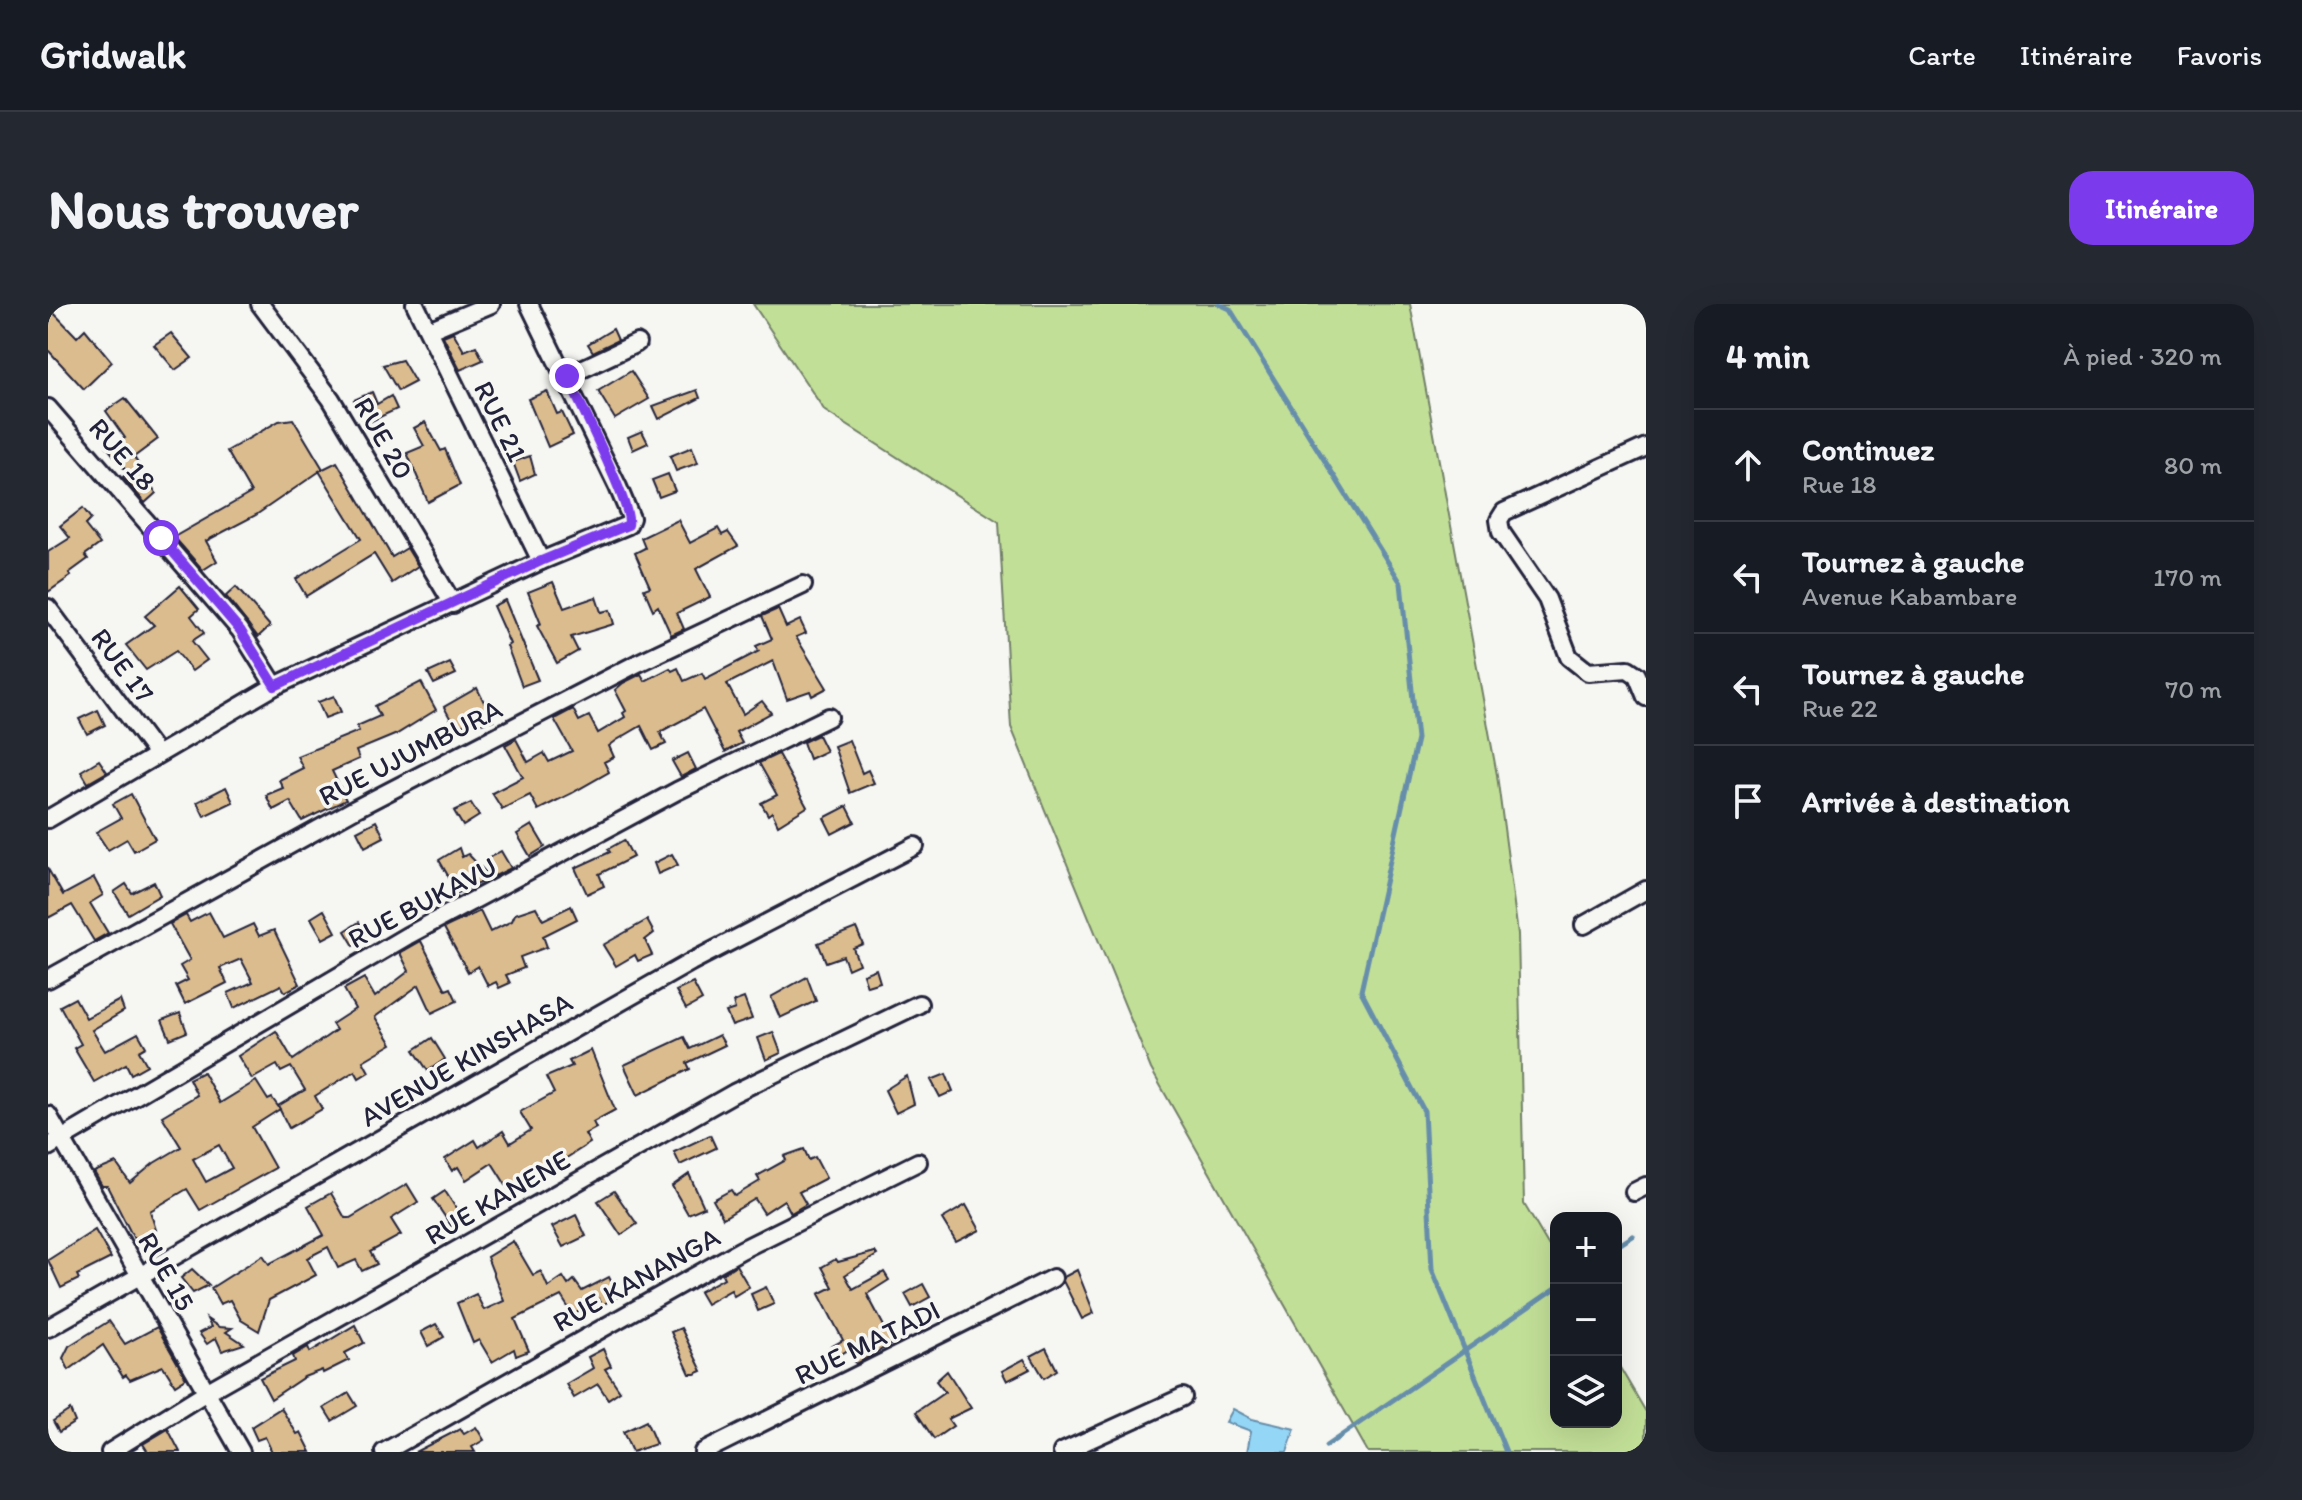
<!DOCTYPE html>
<html lang="fr">
<head>
<meta charset="utf-8">
<style>
  :root { --surface:#171b24; --page:#242831; --text:#f1f3f6; --muted:#9ea1a6; --line:#363941; --accent:#7c3aed }
  body { margin:0; font-family:Itim,sans-serif; background:var(--page); color:var(--text) }
  .controls { position:absolute; right:24px; bottom:24px; display:grid; overflow:hidden; border-radius:16px; box-shadow:0 8px 32px #0002 }
  .controls button { width:72px; height:72px; display:grid; place-items:center; padding:0; border:0; border-bottom:2px solid var(--line); background:var(--surface); color:var(--text); font:40px sans-serif }
  .stop { position:absolute; width:24px; height:24px; margin:-18px; border:6px solid #7c3aed; border-radius:50%; background:#fff }
  .stop.end { background:#7c3aed; border-color:#fff; box-shadow:0 2px 8px #0008 }
  .list { margin:0; padding:0; list-style:none }
  h2 { display:flex; justify-content:space-between; align-items:center; height:104px; margin:0; padding:0 32px; font-size:34px }
  h2 small { font-size:26px; font-weight:400; color:var(--muted) }
  .list li { display:grid; grid-template-columns:52px 1fr auto; gap:24px; align-items:center; box-sizing:border-box; height:112px; padding:0 32px; border-top:2px solid var(--line) }
  .list b { display:block; font-size:30px; white-space:nowrap }
  .list p { margin:0; font-size:26px; white-space:nowrap; color:var(--muted) }
  .list em { font-size:26px; font-style:normal; color:var(--muted) }
  .icon { flex:none; width:44px; height:44px; fill:none; stroke:currentColor; stroke-width:2; stroke-linecap:round; stroke-linejoin:round }
  .map { position:relative; flex:none; width:1598px; height:1148px; overflow:hidden; border-radius:24px }
  header { display:flex; align-items:center; gap:48px; box-sizing:border-box; height:112px; padding:0 40px; background:var(--surface); border-bottom:2px solid var(--line) }
  header strong { font-size:38px }
  nav { display:flex; gap:44px; margin-inline-start:auto; font-size:28px }
  .intro { display:flex; align-items:center; justify-content:space-between; box-sizing:border-box; height:192px; padding:0 48px }
  h1 { margin:0; font-size:56px }
  .button { padding:20px 36px; border-radius:24px; background:var(--accent); color:#fff; font-size:28px; font-weight:700 }
  main { display:flex; gap:48px; padding:0 48px }
  aside { flex:1; background:var(--surface); border-radius:24px; box-shadow:0 8px 32px #0002 }
  .map>svg:first-child { display:block }
</style>
</head>
<body>
<header>
<strong>Gridwalk</strong>
<nav><a>Carte</a><a>Itinéraire</a><a>Favoris</a></nav>
</header>
<div class="intro"><h1>Nous trouver</h1><a class="button">Itinéraire</a></div>
<main>
<div class="map">
<svg width="1598" height="1148" viewBox="0 0 1598 1148">
  <rect width="100%" height="100%" fill="#f6f6f2"/>
  <filter id="ink" filterUnits="userSpaceOnUse"><feTurbulence type="fractalNoise" baseFrequency=".0125" numOctaves="2"/><feDisplacementMap in="SourceGraphic" scale="16" xChannelSelector="R" yChannelSelector="G"/><feConvolveMatrix kernelMatrix="1 2 1 2 8 2 1 2 1" color-interpolation-filters="sRGB"/></filter>
  <g filter="url(#ink)">
    <polygon fill="#c2df97" stroke="#728069" stroke-width="2" points="705,0 1362,0 1449,471 1470,630 1476,900 1508,954 1508,1118 1568,1118 1568,1057 1598,1108 1598,1148 1320,1148 1103,765 963,423 951,218 777,107"/>
    <polygon fill="#94d6f6" stroke="#668eab" stroke-width="2" points="1185,1105 1204,1115 1247,1125 1239,1148 1199,1148 1203,1127 1178,1118"/>
    <g fill="none" stroke-linecap="round" stroke-linejoin="round">
      <g stroke="#668eab" stroke-width="5">
        <polyline points="1171,0 1182,5 1353,279 1369,435 1313,687 1376,807 1384,965 1458,1148"/>
        <polyline points="1568,943 1585,932"/>
        <polyline points="1278,1142 1508,984"/>
      </g>
    </g>
    <g fill="#dbbc8e" stroke="#22223b" stroke-width="2" fill-rule="evenodd">
      <polygon points="0,3 29,33 37,25 64,58 36,85 0,46"/>
      <polygon points="565,25 570,36 545,48 540,40"/>
      <polygon points="405,28 416,47 428,42 435,56 412,66 395,32"/>
      <polygon points="123,29 144,54 127,66 106,41"/>
      <polygon points="354,56 367,78 350,87 335,61"/>
      <polygon points="583,67 601,95 567,115 550,87"/>
      <polygon points="649,86 652,94 611,115 605,102"/>
      <polygon points="499,87 509,110 514,108 525,131 500,143 480,95"/>
      <polygon points="324,88 329,100 343,92 349,105 317,120 306,96"/>
      <polygon points="77,94 110,135 86,153 108,189 97,199 75,173 80,169 59,143 77,134 58,107"/>
      <polygon points="245,115 275,165 208,211 158,237 169,257 155,266 126,233 203,189 179,147 231,117"/>
      <polygon points="377,118 393,147 397,145 412,181 380,198 359,149 376,142 366,124"/>
      <polygon points="594,127 600,139 585,146 580,133"/>
      <polygon points="644,143 650,159 628,167 622,152"/>
      <polygon points="482,152 487,170 472,177 465,158"/>
      <polygon points="289,158 344,253 359,244 370,262 344,279 326,250 258,292 248,275 313,235 271,167"/>
      <polygon points="620,170 627,187 611,193 604,176"/>
      <polygon points="35,204 43,215 37,221 52,240 37,251 40,255 21,269 23,272 0,288 0,248 22,234 12,222"/>
      <polygon points="630,216 642,239 670,224 674,231 680,228 690,242 648,265 662,293 629,309 636,325 623,331 610,302 605,306 596,285 602,283 587,249 597,244 593,234"/>
      <polygon points="505,278 516,304 548,293 553,308 562,306 566,320 523,333 530,347 509,359 489,322 493,320 480,288"/>
      <polygon points="132,282 151,305 143,312 156,329 144,337 159,356 144,367 128,347 98,366 78,341 106,321 97,312"/>
      <polygon points="188,283 222,322 210,333 178,292"/>
      <polygon points="457,296 490,376 474,382 459,342 462,340 445,302"/>
      <polygon points="730,305 738,323 752,316 758,329 748,333 779,384 764,392 762,387 739,395 725,357 679,380 695,410 714,397 723,409 688,428 694,439 677,448 655,405 612,428 618,440 605,446 593,422 569,436 561,442 566,453 556,458 561,468 524,489 490,506 482,491 454,505 444,489 475,473 457,441 468,435 480,458 496,449 501,458 524,447 506,415 525,405 531,417 541,412 550,429 577,413 575,409 578,407 567,386 575,379 593,370 597,377 622,364 624,367 630,364 636,377 654,369 657,375 711,347 708,342 724,335 714,312"/>
      <polygon points="402,359 408,370 386,380 380,369"/>
      <polygon points="373,378 388,406 349,430 308,447 311,455 284,467 298,496 254,517 242,497 225,506 218,491 235,484 231,476 255,464 249,452 311,427 309,422 332,412 327,402"/>
      <polygon points="429,384 445,416 432,419 430,413 408,425 396,403"/>
      <polygon points="286,392 293,408 277,414 270,398"/>
      <polygon points="50,406 57,421 39,430 31,415"/>
      <polygon points="770,431 778,447 761,455 755,438"/>
      <polygon points="801,436 814,469 820,466 826,479 802,489 786,442"/>
      <polygon points="640,449 648,465 633,473 624,457"/>
      <polygon points="730,450 759,503 730,521 724,508 720,511 713,499 729,491 711,459"/>
      <polygon points="51,456 59,468 40,479 33,467"/>
      <polygon points="178,483 185,498 156,512 149,498"/>
      <polygon points="83,490 107,535 86,547 79,535 60,546 48,528 73,514 65,500"/>
      <polygon points="423,499 431,512 415,522 406,507"/>
      <polygon points="799,502 807,518 784,530 776,514"/>
      <polygon points="328,517 336,533 317,543 309,527"/>
      <polygon points="484,521 497,543 482,552 469,530"/>
      <polygon points="576,536 585,553 551,570 556,582 539,590 527,564 562,548 560,545"/>
      <polygon points="411,544 414,553 420,550 443,574 410,589 391,556"/>
      <polygon points="453,547 463,564 447,572 437,556"/>
      <polygon points="624,550 630,561 610,570 606,559"/>
      <polygon points="0,565 15,591 46,574 55,591 42,599 60,629 46,637 24,601 0,614"/>
      <polygon points="106,578 112,591 80,610 66,588 78,580 84,589"/>
      <polygon points="523,602 529,615 495,632 499,643 472,653 476,664 458,671 462,679 451,684 448,678 440,682 430,662 420,668 396,624 432,607 442,628 464,617 467,610 488,603 495,616"/>
      <polygon points="276,606 288,628 275,635 263,614"/>
      <polygon points="161,608 175,634 205,620 211,632 226,626 252,680 237,688 233,681 186,704 180,689 205,678 193,655 172,664 179,679 137,700 128,682 140,676 132,662 142,656 122,620 138,611 142,618"/>
      <polygon points="599,616 606,629 597,636 604,651 590,657 587,651 568,662 555,641"/>
      <polygon points="311,618 321,633 306,642 297,627"/>
      <polygon points="808,624 815,640 805,644 811,660 800,665 795,652 778,658 770,639"/>
      <polygon points="373,637 398,686 403,684 409,697 384,709 371,681 327,713 344,740 315,757 321,768 311,774 307,767 267,792 274,805 241,824 230,802 257,786 243,763 233,768 229,761 204,775 190,752 228,727 245,756 288,726 284,720 307,705 296,685 316,674 327,693 361,667 352,649"/>
      <polygon points="828,665 832,678 819,682 815,670"/>
      <polygon points="759,673 768,697 732,714 723,693"/>
      <polygon points="645,679 654,696 638,705 628,687"/>
      <polygon points="27,694 38,714 72,696 76,707 44,726 57,747 90,729 98,743 91,747 99,761 83,770 78,760 46,778 26,744 33,740 12,702"/>
      <polygon points="696,694 704,715 684,722 678,708 687,705 685,698"/>
      <polygon points="132,709 139,728 122,735 114,716"/>
      <polygon points="725,728 733,749 718,756 710,734"/>
      <polygon points="671,731 677,741 639,759 642,765 590,791 576,761 636,733 642,745"/>
      <polygon points="384,734 397,755 380,767 366,746"/>
      <polygon points="543,746 567,806 545,818 548,824 537,830 542,839 463,889 444,859 418,876 410,863 404,867 397,855 427,836 431,843 455,827 462,839 483,826 472,808 506,789 498,773 524,762 521,757"/>
      <path d="M155 768 172 799 208 777 220 796 224 794 232 805 204 823 227 864 152 906 139 885 102 907 108 926 86 935 59 882H54L46 868 68 859 82 879 106 859 133 843 114 812 149 791 141 775ZM171 841 184 864 158 878 145 855Z"/>
      <polygon points="898,770 905,787 892,793 883,776"/>
      <polygon points="859,772 866,800 848,809 837,786"/>
      <polygon points="662,831 668,844 632,861 626,848"/>
      <polygon points="756,845 761,856 767,853 778,874 751,888 758,900 743,909 736,896 716,909 707,895 675,914 665,896 683,886 687,892 712,877 709,872 738,856 736,852"/>
      <polygon points="641,870 656,903 640,910 624,882"/>
      <polygon points="359,880 370,898 343,915 353,931 322,948 329,960 314,967 308,956 290,964 280,943 259,954 268,971 221,996 211,1027 193,1016 182,996 172,1000 163,984 215,951 221,960 276,931 260,902 283,889 297,914 302,914"/>
      <polygon points="397,887 417,918 404,923 385,895"/>
      <polygon points="566,887 589,920 573,931 550,897"/>
      <polygon points="918,901 932,926 908,938 894,915"/>
      <polygon points="528,911 538,932 515,943 504,923"/>
      <polygon points="47,926 63,954 29,971 31,975 13,984 0,956"/>
      <polygon points="465,937 485,971 493,967 500,983 515,973 520,981 526,976 534,987 561,973 571,992 554,1001 551,995 525,1011 513,992 467,1015 481,1047 468,1052 466,1045 444,1058 431,1036 425,1039 409,999 428,990 436,1006 456,997 439,953"/>
      <polygon points="827,948 829,951 797,971 805,985 836,968 841,976 819,990 845,1039 808,1060 800,1046 787,1054 781,1044 795,1036 771,990 785,983 774,963 788,955 790,958"/>
      <polygon points="688,961 701,983 686,992 683,986 658,1000 651,988 676,974 674,970"/>
      <polygon points="144,965 161,981 145,989 133,974"/>
      <polygon points="1029,966 1046,1009 1034,1015 1015,977 1016,973"/>
      <polygon points="875,980 882,993 864,1003 857,990"/>
      <polygon points="718,983 726,1000 710,1007 703,990"/>
      <polygon points="159,1015 171,1023 184,1024 178,1028 196,1040 174,1047 168,1034 159,1040 151,1029 163,1023"/>
      <polygon points="61,1017 77,1040 109,1023 138,1074 127,1081 115,1062 82,1076 78,1071 75,1073 55,1041 21,1066 15,1054 21,1042"/>
      <polygon points="388,1020 396,1033 380,1042 373,1028"/>
      <polygon points="307,1021 316,1039 297,1049 301,1056 275,1069 274,1066 256,1073 223,1095 212,1074 247,1057 245,1052 260,1043 262,1048"/>
      <polygon points="633,1024 654,1067 647,1070 642,1070 623,1028"/>
      <polygon points="998,1044 1009,1066 996,1074 983,1052"/>
      <polygon points="555,1045 563,1062 557,1065 572,1087 560,1095 550,1080 526,1094 518,1080 545,1064 540,1053"/>
      <polygon points="976,1055 982,1065 959,1077 954,1067"/>
      <polygon points="899,1067 923,1104 900,1115 905,1122 886,1135 868,1108 897,1088 888,1077"/>
      <polygon points="301,1089 309,1102 284,1117 276,1104"/>
      <polygon points="233,1104 249,1130 253,1128 263,1148 224,1148 217,1133 209,1136 203,1123"/>
      <polygon points="22,1106 27,1118 11,1128 5,1117"/>
      <polygon points="598,1117 608,1140 584,1148 575,1128"/>
      <polygon points="428,1123 436,1136 424,1143 427,1148 367,1148 412,1125 416,1130"/>
      <polygon points="120,1125 132,1148 100,1148 95,1140"/>
    </g>
    <g fill="none" stroke-linecap="round" stroke-linejoin="round">
      <g stroke="#22223b" stroke-width="22">
        <g id="minor">
          <polyline points="212,0 283,95 405,300"/>
          <polyline points="367,0 493,257"/>
          <polyline points="381,26 443,0"/>
          <polyline points="519,72 589,39"/>
          <polyline points="0,104 192,326 227,382"/>
          <polyline points="1598,143 1456,208 1451,216 1453,228 1499,295 1521,353 1540,368 1580,365 1589,371 1598,393"/>
          <polyline points="0,304 108,449"/>
          <polyline points="0,515 227,382 493,257 580,221 583,214 570,183 481,0"/>
          <polyline points="1536,621 1598,586"/>
          <polyline points="0,675 307,505 590,359 755,281"/>
          <polyline points="0,811 193,1148"/>
          <polyline points="0,843 359,632 629,487 781,413"/>
          <polyline points="1586,888 1598,882"/>
          <polyline points="0,1024 643,658 867,542"/>
          <polyline points="62,1148 160,1087 686,789 871,700"/>
          <polyline points="336,1148 693,946 870,858"/>
          <polyline points="655,1148 1005,974"/>
          <polyline points="1014,1148 1135,1093"/>
        </g>
      </g>
      <use href="#minor" stroke="#f6f6f2" stroke-width="16"/>
    </g>
  </g>
  <g fill="none" stroke-linecap="round" stroke-linejoin="round" filter="url(#ink)">
    <path stroke="#7c3aed" stroke-width="10" d="M113 234 192 326 227 382 493 257 580 221C587 207 529 94 519 72"/>
  </g>
  <g text-anchor="middle" stroke-width="7" stroke-linejoin="round" paint-order="stroke">
    <g font-size="28" fill="#22223b" stroke="#f6f6f2">
      <text transform="translate(453 117) rotate(64)" y="10">RUE 21</text>
      <text transform="translate(336 134) rotate(60)" y="10">RUE 20</text>
      <text transform="translate(75 150) rotate(49)" y="10">RUE 18</text>
      <text transform="translate(75 361) rotate(53)" y="10">RUE 17</text>
      <text transform="translate(362 448) rotate(-27)" y="10">RUE UJUMBURA</text>
      <text transform="translate(374 598) rotate(-28)" y="10">RUE BUKAVU</text>
      <text transform="translate(418 755) rotate(-30)" y="10">AVENUE KINSHASA</text>
      <text transform="translate(449 893) rotate(-30)" y="10">RUE KANENE</text>
      <text transform="translate(119 967) rotate(60)" y="10">RUE 15</text>
      <text transform="translate(588 975) rotate(-29)" y="10">RUE KANANGA</text>
      <text transform="translate(819 1038) rotate(-26)" y="10">RUE MATADI</text>
    </g>
  </g>
</svg>
<div class="controls">
<button>+</button>
<button>−</button>
<button><svg class="icon" aria-label="layers" viewBox="0 0 24 24"><path d="M12 4l9 5-9 5-9-5zM3 14l9 5 9-5"/></svg></button>
</div>
<div class="stop" style="left:113px;top:234px"></div>
<div class="stop end" style="left:519px;top:72px"></div>
</div>
<aside>
<h2>4 min<small>À pied · 320 m</small></h2>
<ul class="list">
<li><svg class="icon" aria-label="ahead" viewBox="0 0 24 24"><path d="M12 20V5M6 11l6-6 6 6"/></svg><div><b>Continuez</b><p>Rue 18</p></div><em>80 m</em></li>
<li><svg class="icon" aria-label="left" viewBox="0 0 24 24"><path d="M17 20v-9H6M10 6l-5 5 5 5"/></svg><div><b>Tournez à gauche</b><p>Avenue Kabambare</p></div><em>170 m</em></li>
<li><svg class="icon" aria-label="left" viewBox="0 0 24 24"><path d="M17 20v-9H6M10 6l-5 5 5 5"/></svg><div><b>Tournez à gauche</b><p>Rue 22</p></div><em>70 m</em></li>
<li><svg class="icon" aria-label="arrive" viewBox="0 0 24 24"><path d="M6 21V4h12l-3 4 3 4H6"/></svg><div><b>Arrivée à destination</b></div></li>
</ul>
</aside>
</main>
</body>
</html>
